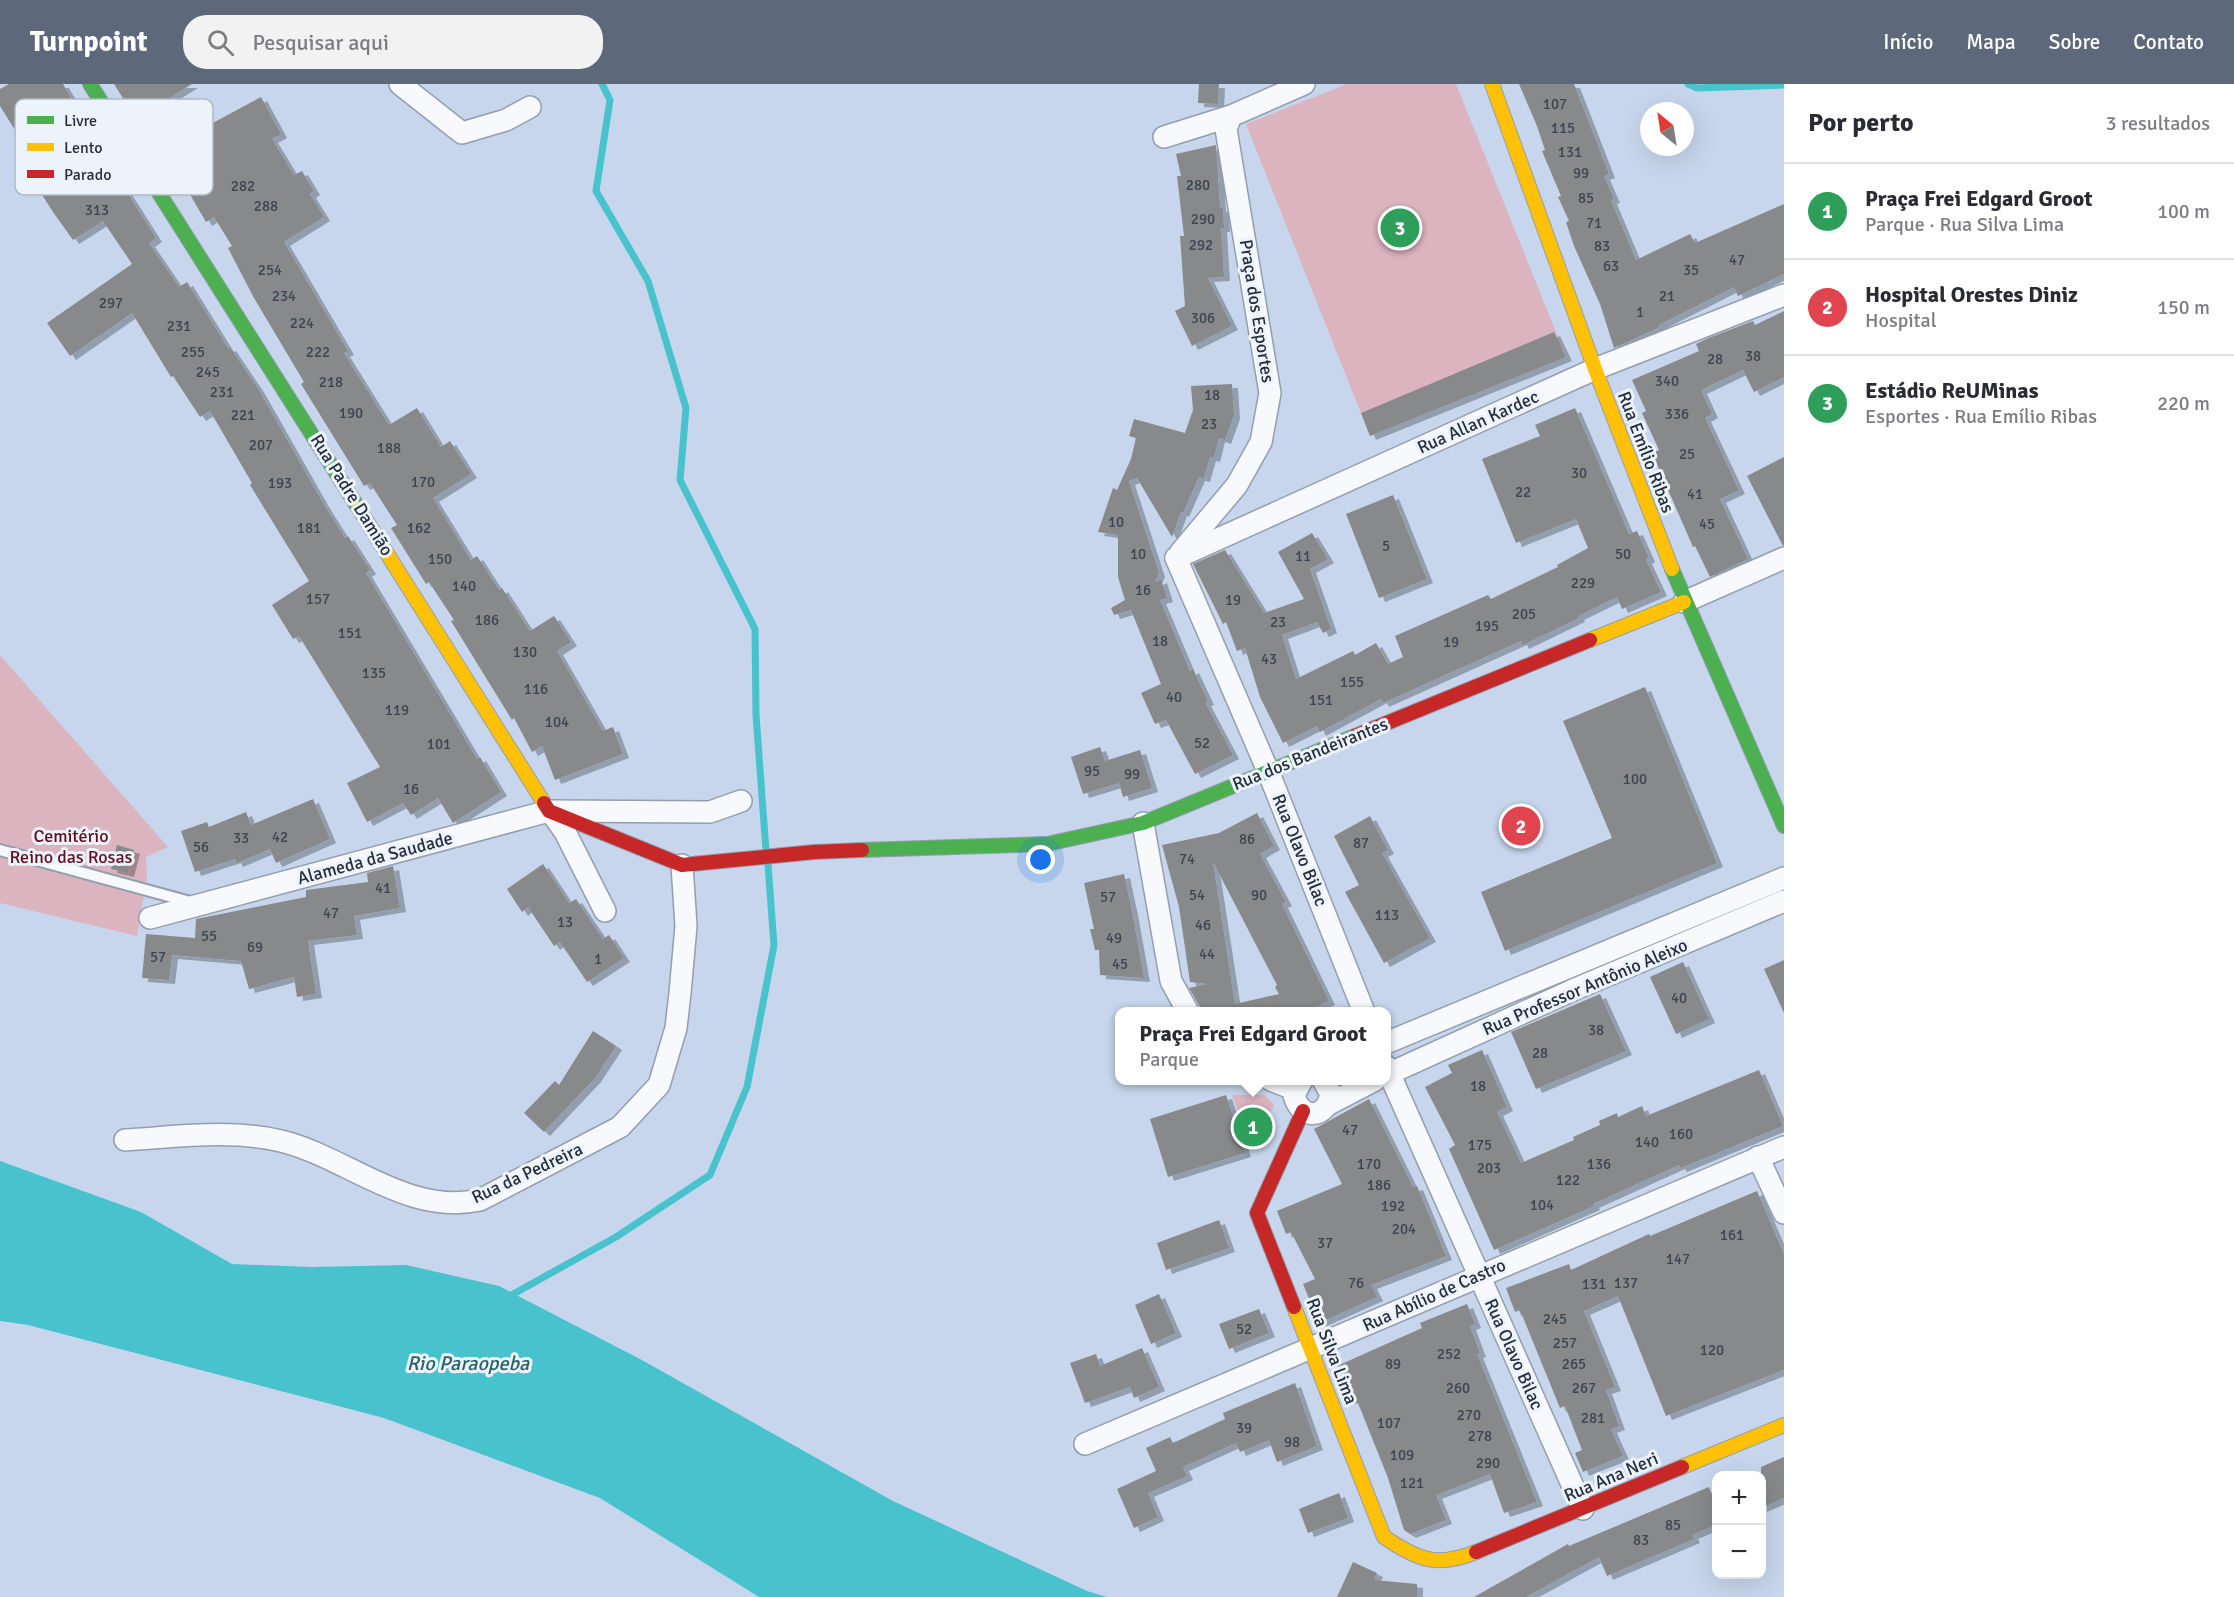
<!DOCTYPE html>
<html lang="pt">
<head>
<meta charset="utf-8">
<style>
  :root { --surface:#fff; --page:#f2f2f3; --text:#2b2b33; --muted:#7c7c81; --line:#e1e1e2; --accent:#5d697a }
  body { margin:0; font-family:Signika,sans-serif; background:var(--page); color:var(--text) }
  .controls { position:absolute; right:18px; bottom:18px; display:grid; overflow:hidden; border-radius:12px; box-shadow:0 6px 24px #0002 }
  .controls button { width:54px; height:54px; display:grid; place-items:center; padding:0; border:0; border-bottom:2px solid var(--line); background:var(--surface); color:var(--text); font:30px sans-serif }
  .compass { position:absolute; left:1640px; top:18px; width:54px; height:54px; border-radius:50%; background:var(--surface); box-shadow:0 6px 24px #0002; rotate:330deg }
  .you { position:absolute; left:1041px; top:776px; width:21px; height:21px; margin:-15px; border:4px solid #fff; border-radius:50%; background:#1a73e8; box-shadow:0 0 0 9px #1a73e833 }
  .badge { display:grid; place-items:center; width:39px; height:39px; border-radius:50%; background:var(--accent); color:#fff; font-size:20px; font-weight:700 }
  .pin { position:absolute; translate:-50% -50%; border:3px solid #fff; box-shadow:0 2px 6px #0006 }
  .popup { position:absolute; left:1115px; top:923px; width:276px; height:78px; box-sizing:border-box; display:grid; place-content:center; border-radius:12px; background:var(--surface); filter:drop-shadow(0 2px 4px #0005); font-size:20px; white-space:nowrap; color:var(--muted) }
  .popup b { font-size:22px; color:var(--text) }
  .popup::after { content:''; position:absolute; left:50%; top:100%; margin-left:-12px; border:12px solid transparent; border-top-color:var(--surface) }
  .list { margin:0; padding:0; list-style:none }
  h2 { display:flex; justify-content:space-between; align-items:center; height:78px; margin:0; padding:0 24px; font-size:26px }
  h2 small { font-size:20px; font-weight:400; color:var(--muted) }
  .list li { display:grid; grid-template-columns:39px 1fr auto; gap:18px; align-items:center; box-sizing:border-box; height:96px; padding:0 24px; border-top:2px solid var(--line) }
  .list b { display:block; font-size:22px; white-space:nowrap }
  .list p { margin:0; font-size:20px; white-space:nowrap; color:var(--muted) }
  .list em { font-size:20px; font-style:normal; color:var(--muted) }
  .icon { flex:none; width:33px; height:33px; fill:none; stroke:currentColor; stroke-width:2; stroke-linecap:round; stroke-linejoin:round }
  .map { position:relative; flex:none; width:1784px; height:1513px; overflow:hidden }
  header { display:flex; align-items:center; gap:36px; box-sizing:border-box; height:84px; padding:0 30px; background:var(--accent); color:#fff }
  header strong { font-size:28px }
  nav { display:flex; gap:33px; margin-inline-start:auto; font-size:21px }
  .search { width:420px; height:54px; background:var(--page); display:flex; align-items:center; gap:15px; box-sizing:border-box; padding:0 21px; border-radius:24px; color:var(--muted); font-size:22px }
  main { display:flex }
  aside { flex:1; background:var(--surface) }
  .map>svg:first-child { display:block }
</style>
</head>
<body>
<header>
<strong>Turnpoint</strong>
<div class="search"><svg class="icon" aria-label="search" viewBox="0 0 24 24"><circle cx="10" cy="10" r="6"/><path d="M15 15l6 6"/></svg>Pesquisar aqui</div>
<nav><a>Início</a><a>Mapa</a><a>Sobre</a><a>Contato</a></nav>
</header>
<main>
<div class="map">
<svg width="1784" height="1513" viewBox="0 0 1784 1513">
  <defs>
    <filter id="shadow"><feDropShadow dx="6" dy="4" stdDeviation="0" flood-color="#0004"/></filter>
  </defs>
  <rect width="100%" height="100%" fill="#c7d6ec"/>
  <g fill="#dbb4bf">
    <polygon points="1347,0 1456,0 1566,273 1370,352 1246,40"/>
    <polygon points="0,571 168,763 146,773 147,793 137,852 0,819"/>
    <polygon points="1232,1011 1265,1011 1274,1021 1252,1066"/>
  </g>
  <polygon fill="#48c3cd" points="0,1077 141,1128 232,1180 312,1183 406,1181 499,1202 640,1275 893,1417 1087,1507 1107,1513 759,1513 600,1414 384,1334 28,1241 0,1237"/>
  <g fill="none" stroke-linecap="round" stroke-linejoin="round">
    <g stroke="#48c3cd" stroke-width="7">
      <polyline points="602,0 610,16 596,107 648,197 686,324 680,396 755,545 756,631 766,767"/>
      <polyline points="1688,0 1697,4 1784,1"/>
      <polyline points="506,1214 616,1153 710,1091 747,1003 774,861 768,781"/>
    </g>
  </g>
  <g fill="#87898b" filter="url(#shadow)">
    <polygon points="9,0 63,0 82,33 80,34 156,154 149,159 179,203 187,198 228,264 230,263 259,306 323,419 345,454 348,452 370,486 366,489 477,675 480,673 501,708 453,739 438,714 411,731 403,719 367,738 347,699 380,683 299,552 293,555 272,521 309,497 250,401 252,399 210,327 200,333 173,292 171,293 132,229 70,272 47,239 132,180 103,137 73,156 53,128 23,81 33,75 0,22 0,5"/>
    <polygon points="114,0 192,0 136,35"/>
    <polygon points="1199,0 1219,0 1218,20 1198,19"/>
    <polygon points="1519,0 1574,0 1609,90 1604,92 1614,115 1611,116 1636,176 1690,150 1695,159 1784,120 1784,190 1738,212 1734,203 1659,241 1660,243 1614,264 1600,220 1574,162 1566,138 1569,137 1558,113 1561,112 1542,67 1545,66 1537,42"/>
    <polygon points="261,13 281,50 272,55 294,91 302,87 314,107 310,110 324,133 284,158 348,267 344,269 389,341 417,324 441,363 450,357 471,390 433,414 471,476 477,472 499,506 502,504 530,547 554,532 571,558 557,567 603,647 613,643 623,670 555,696 542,662 532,668 514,634 512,636 451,537 454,536 429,498 426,500 391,444 397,441 370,399 364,402 301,300 304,298 254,214 228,164 232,162 214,133 206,138 185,102 178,106 157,69"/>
    <polygon points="1216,61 1220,124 1223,124 1224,144 1221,144 1224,193 1208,194 1232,242 1192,262 1175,227 1185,222 1180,152 1184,152 1177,92 1181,92 1176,70"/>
    <polygon points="1784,227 1784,293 1754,308 1743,286 1701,306 1712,330 1705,334 1739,406 1720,415 1748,475 1710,493 1695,462 1693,463 1652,369 1659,366 1642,329 1646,327 1632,296 1699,267 1696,260 1706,255 1753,237 1755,241"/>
    <polygon points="1554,248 1566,273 1370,352 1361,329"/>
    <polygon points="1232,300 1234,331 1225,356 1219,354 1214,374 1210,373 1204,394 1199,393 1183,429 1181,428 1172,453 1137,394 1129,397 1159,489 1155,498 1161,495 1167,514 1160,516 1190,587 1193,585 1208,617 1205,618 1233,671 1195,690 1166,636 1155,640 1141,609 1161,600 1131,526 1114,531 1111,524 1125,516 1118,493 1118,451 1098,448 1113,404 1117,406 1131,375 1136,354 1129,352 1134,335 1185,349 1193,326 1191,302"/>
    <polygon points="1575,324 1629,450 1637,447 1649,474 1646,476 1661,508 1622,525 1617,513 1578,532 1579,534 1523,561 1521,557 1383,619 1381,615 1320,648 1317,642 1283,659 1260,613 1245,564 1237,567 1226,538 1223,540 1193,480 1225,466 1264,529 1304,515 1278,468 1312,449 1328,475 1310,485 1331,545 1323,549 1317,538 1282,551 1296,595 1353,567 1355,571 1376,559 1388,580 1403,573 1395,552 1488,511 1491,515 1558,483 1557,481 1588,464 1576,435 1516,459 1482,375 1540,352 1535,341"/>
    <polygon points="1784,373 1784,461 1783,462 1747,392"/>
    <polygon points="1393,411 1427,495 1379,514 1346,430"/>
    <polygon points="1645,603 1717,779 1505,867 1481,808 1612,754 1563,637"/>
    <polygon points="1100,663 1105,677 1140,666 1152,704 1123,713 1119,699 1083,710 1071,673"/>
    <polygon points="313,715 330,755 276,779 270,765 237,779 235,775 195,788 181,747 207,738 209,743 246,728 251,741"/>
    <polygon points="1257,729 1274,762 1260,770 1286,818 1282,820 1329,917 1308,927 1236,927 1235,920 1279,910 1275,903 1277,901 1213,778 1236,927 1206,927 1200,923 1189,904 1208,900 1190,898 1179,823 1162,761 1219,749"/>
    <polygon points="1370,732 1388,766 1382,769 1430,854 1384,879 1345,808 1359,801 1334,752"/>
    <polygon points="117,761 134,766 128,789 111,785"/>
    <polygon points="543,780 569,819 576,815 603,855 609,851 624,874 587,898 560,858 554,862 528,823 522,828 507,805"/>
    <polygon points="393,782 400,824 354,832 357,851 308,857 316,910 297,913 294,893 249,905 241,877 172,871 169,896 142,894 146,850 195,854 196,835 306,813 306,806 368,798 367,789"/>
    <polygon points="1124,790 1132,827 1144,894 1100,891 1099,866 1095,866 1090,845 1094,845 1084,799"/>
    <polygon points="1784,876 1784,929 1764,885"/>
    <polygon points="1683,878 1709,935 1676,950 1650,893"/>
    <polygon points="1600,910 1626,967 1536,1005 1511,948"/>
    <polygon points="593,947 616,962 595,994 544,1048 524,1029 555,997 559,1001"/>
    <polygon points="1482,966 1507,1023 1497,1028 1521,1079 1574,1056 1573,1053 1600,1041 1599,1037 1617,1029 1618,1033 1642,1022 1646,1032 1759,986 1783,1042 1681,1084 1679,1081 1593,1120 1594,1122 1494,1166 1449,1065 1455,1061 1425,1003 1452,989 1448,981"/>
    <polygon points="1226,1011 1245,1069 1168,1093 1150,1035"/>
    <polygon points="1369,1015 1413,1103 1417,1102 1446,1172 1371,1201 1377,1213 1319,1239 1303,1200 1315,1195 1291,1148 1286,1150 1277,1127 1342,1100 1314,1045"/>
    <polygon points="1757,1107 1784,1170 1784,1286 1666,1332 1618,1212 1584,1227 1615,1303 1606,1306 1619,1342 1611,1345 1623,1372 1583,1388 1575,1369 1582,1366 1565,1322 1560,1324 1520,1226 1515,1228 1506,1204 1569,1180 1571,1186 1649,1150 1650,1152"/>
    <polygon points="1219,1136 1229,1164 1166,1186 1157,1159"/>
    <polygon points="1159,1210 1176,1249 1151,1260 1135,1221"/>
    <polygon points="1467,1220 1475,1240 1470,1242 1480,1269 1477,1270 1537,1418 1504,1429 1490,1390 1436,1411 1446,1436 1410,1450 1404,1446 1388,1394 1358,1319 1354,1320 1337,1282 1422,1244 1420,1239"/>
    <polygon points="1259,1225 1269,1249 1229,1265 1219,1240"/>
    <polygon points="1142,1264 1159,1303 1134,1314 1130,1303 1085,1319 1070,1279 1096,1270 1100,1282"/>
    <polygon points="1295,1299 1317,1362 1277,1378 1269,1356 1240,1368 1236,1359 1183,1383 1187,1392 1148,1409 1158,1433 1134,1444 1117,1405 1156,1387 1146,1364 1170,1353 1173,1359 1225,1335 1223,1329"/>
    <polygon points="1784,1373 1784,1414 1761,1424 1761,1383"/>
    <polygon points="1709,1403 1716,1421 1716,1441 1692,1451 1694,1455 1607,1492 1599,1473 1526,1513 1474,1513 1568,1460 1569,1462"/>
    <polygon points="1339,1409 1348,1434 1308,1449 1299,1425"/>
    <polygon points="1353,1478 1377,1489 1374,1496 1417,1500 1417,1513 1337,1513"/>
  </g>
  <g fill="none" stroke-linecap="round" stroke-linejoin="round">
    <g stroke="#939eaf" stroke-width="14">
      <polyline id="lane" points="0,766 194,819"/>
    </g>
    <g stroke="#939eaf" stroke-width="24">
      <g id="street">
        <polyline points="400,0 462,49 506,36 530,23"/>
        <polyline points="1164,53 1231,32"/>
        <polyline points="1180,469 1237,401 1261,358 1270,309 1226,45 1231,32 1304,0"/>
        <polyline points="1176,474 1595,285 1784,211"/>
        <polyline points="1176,474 1268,687 1364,928"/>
        <polyline points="1684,518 1784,474"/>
        <polyline points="550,727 565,748 605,827"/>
        <polyline points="1143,739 1171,897 1188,928"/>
        <polyline points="150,834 549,727 710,728 741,717"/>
        <polyline points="1386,959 1784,794"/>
        <polyline points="1386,982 1583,1425"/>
        <polyline points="1386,991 1573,906 1784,817"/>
        <polyline points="1271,996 1296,1006"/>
        <path d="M1302 996 1294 1011C1300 1036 1326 1036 1331 1010L1323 996"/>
        <polyline points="1329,1020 1375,996"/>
        <path d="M125 1056C176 1053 230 1045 281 1057 347 1073 407 1132 480 1116L620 1043 659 1001 676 944 680 909 686 842 682 781"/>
        <polyline points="1758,1073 1784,1129"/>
        <polyline points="1085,1360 1784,1063"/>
      </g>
    </g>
    <g stroke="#939eaf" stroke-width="16">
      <g id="fast">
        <polyline points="90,0 359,425"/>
        <polyline points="1672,485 1784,742"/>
        <polyline points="862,766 1047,760 1143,739 1355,652"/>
      </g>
    </g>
    <g stroke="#939eaf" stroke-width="16">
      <g id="slow">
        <polyline points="1492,0 1595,285 1672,485"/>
        <polyline points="359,425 544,719"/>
        <polyline points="1590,556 1684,518"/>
        <path d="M1294 1223 1384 1453C1418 1476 1437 1484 1476 1468"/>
        <polyline points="1682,1383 1784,1341"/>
      </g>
    </g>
    <g stroke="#939eaf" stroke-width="16">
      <g id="jam">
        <polyline points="1355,652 1590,556"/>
        <polyline points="544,719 549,727 682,781 814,768 862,766"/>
        <polyline points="1294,1223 1257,1129 1303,1027"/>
        <polyline points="1476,1468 1682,1383"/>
      </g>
    </g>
    <use href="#lane" stroke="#f7f9fc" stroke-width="10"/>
    <use href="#street" stroke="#f7f9fc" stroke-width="21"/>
    <use href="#fast" stroke="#4caf50" stroke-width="14"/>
    <use href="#slow" stroke="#ffc107" stroke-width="14"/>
    <use href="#jam" stroke="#c62828" stroke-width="14"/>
  </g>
  <g text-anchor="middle" stroke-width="6" stroke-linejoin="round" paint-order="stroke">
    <g font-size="15" fill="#3d4550">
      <text x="1555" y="25">107</text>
      <text x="1563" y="49">115</text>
      <text x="1570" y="73">131</text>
      <text x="1581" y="94">99</text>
      <text x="1198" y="106">280</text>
      <text x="243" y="107">282</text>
      <text x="1586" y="119">85</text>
      <text x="266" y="127">288</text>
      <text x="97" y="131">313</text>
      <text x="1203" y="140">290</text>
      <text x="1594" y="144">71</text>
      <text x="1201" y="166">292</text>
      <text x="1602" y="167">83</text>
      <text x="1737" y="181">47</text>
      <text x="1611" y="187">63</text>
      <text x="270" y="191">254</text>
      <text x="1691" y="191">35</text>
      <text x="284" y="217">234</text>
      <text x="1667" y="217">21</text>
      <text x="111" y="224">297</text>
      <text x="1640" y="233">1</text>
      <text x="1203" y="239">306</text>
      <text x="302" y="244">224</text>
      <text x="179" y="247">231</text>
      <text x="193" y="273">255</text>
      <text x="318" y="273">222</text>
      <text x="1753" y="277">38</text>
      <text x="1715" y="280">28</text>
      <text x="208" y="293">245</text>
      <text x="1667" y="302">340</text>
      <text x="331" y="303">218</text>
      <text x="222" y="313">231</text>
      <text x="1212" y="316">18</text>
      <text x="351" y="334">190</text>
      <text x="1677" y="335">336</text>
      <text x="243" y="336">221</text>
      <text x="1209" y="345">23</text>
      <text x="261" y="366">207</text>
      <text x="389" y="369">188</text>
      <text x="1687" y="375">25</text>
      <text x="1579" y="394">30</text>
      <text x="423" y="403">170</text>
      <text x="280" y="404">193</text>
      <text x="1523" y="413">22</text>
      <text x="1695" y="415">41</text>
      <text x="1116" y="443">10</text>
      <text x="1707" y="445">45</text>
      <text x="309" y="449">181</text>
      <text x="419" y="449">162</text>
      <text x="1386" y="467">5</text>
      <text x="1138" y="475">10</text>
      <text x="1623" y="475">50</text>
      <text x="1303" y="477">11</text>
      <text x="440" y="480">150</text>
      <text x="1583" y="504">229</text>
      <text x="464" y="507">140</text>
      <text x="1143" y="511">16</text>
      <text x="318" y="520">157</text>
      <text x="1233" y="521">19</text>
      <text x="1524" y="535">205</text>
      <text x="487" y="541">186</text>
      <text x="1278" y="543">23</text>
      <text x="1487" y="547">195</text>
      <text x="350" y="554">151</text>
      <text x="1160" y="562">18</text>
      <text x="1451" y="563">19</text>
      <text x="525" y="573">130</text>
      <text x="1269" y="580">43</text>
      <text x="374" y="594">135</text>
      <text x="1352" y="603">155</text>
      <text x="536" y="610">116</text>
      <text x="1174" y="618">40</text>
      <text x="1321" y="621">151</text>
      <text x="397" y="631">119</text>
      <text x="557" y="643">104</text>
      <text x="1202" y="664">52</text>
      <text x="439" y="665">101</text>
      <text x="1092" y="692">95</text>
      <text x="1132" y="695">99</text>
      <text x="1635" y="700">100</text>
      <text x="411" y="710">16</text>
      <text x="280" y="758">42</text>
      <text x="241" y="759">33</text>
      <text x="1247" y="760">86</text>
      <text x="1361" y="764">87</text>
      <text x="201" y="768">56</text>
      <text x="1187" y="780">74</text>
      <text x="383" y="809">41</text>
      <text x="1197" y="816">54</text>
      <text x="1259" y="816">90</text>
      <text x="1108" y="818">57</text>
      <text x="331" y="834">47</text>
      <text x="1387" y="836">113</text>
      <text x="565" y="843">13</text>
      <text x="1203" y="846">46</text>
      <text x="209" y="857">55</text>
      <text x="1114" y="859">49</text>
      <text x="255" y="868">69</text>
      <text x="1207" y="875">44</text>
      <text x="158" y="878">57</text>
      <text x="598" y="880">1</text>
      <text x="1120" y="885">45</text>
      <text x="1679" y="919">40</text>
      <text x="1596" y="951">38</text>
      <text x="1540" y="974">28</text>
      <text x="1478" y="1007">18</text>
      <text x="1350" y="1051">47</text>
      <text x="1681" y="1055">160</text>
      <text x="1647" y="1063">140</text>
      <text x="1480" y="1066">175</text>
      <text x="1369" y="1085">170</text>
      <text x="1599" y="1085">136</text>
      <text x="1489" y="1089">203</text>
      <text x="1568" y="1101">122</text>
      <text x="1379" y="1106">186</text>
      <text x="1542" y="1126">104</text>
      <text x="1393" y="1127">192</text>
      <text x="1404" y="1150">204</text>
      <text x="1732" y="1156">161</text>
      <text x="1325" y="1164">37</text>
      <text x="1678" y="1180">147</text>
      <text x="1356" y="1204">76</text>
      <text x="1626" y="1204">137</text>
      <text x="1594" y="1205">131</text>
      <text x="1555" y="1240">245</text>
      <text x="1244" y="1250">52</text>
      <text x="1565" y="1264">257</text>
      <text x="1712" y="1271">120</text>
      <text x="1449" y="1275">252</text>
      <text x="1393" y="1285">89</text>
      <text x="1574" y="1285">265</text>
      <text x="1458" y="1309">260</text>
      <text x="1584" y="1309">267</text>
      <text x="1469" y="1336">270</text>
      <text x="1593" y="1339">281</text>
      <text x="1389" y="1344">107</text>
      <text x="1244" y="1349">39</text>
      <text x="1480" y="1357">278</text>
      <text x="1292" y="1363">98</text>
      <text x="1402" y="1376">109</text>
      <text x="1488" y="1384">290</text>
      <text x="1412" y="1404">121</text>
      <text x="1673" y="1446">85</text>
      <text x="1641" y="1461">83</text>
    </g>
    <g font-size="18" fill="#242e3d" stroke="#edf3fb">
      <text transform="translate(1257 227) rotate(81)" y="6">Praça dos Esportes</text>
      <text transform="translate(1478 338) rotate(-24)" y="6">Rua Allan Kardec</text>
      <text transform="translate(1646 368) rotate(69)" y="6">Rua Emílio Ribas</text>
      <text transform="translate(352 411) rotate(58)" y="6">Rua Padre Damião</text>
      <text transform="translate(1310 670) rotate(-22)" y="6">Rua dos Bandeirantes</text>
      <text transform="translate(1300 766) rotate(68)" y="6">Rua Olavo Bilac</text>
      <text transform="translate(375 774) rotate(-15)" y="6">Alameda da Saudade</text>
      <text transform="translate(1585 903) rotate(-23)" y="6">Rua Professor Antônio Aleixo</text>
      <text transform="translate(527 1089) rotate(-25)" y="6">Rua da Pedreira</text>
      <text transform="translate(1434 1211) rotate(-24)" y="6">Rua Abílio de Castro</text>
      <text transform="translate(1332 1267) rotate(69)" y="6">Rua Silva Lima</text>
      <text transform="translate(1514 1270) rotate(66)" y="6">Rua Olavo Bilac</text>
      <text transform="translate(1611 1393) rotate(-23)" y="6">Rua Ana Neri</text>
    </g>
    <g font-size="18" fill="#650b1c" stroke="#edf3fb">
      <text x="71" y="758">Cemitério<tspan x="71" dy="21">Reino das Rosas</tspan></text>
    </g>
    <g font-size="20" font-style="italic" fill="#286264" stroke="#edf3fb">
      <text x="468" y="1286">Rio Paraopeba</text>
    </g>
  </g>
  <rect x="15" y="15" width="198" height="96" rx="9" fill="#edf3fb" stroke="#b1b8c2" stroke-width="1.5"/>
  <rect x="27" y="32" width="27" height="8" fill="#4caf50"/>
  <rect x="27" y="59" width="27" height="8" fill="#ffc107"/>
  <rect x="27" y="86" width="27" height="8" fill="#c62828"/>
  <g font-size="16" fill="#242e3d">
    <text x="64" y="42">Livre</text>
    <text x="64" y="69">Lento</text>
    <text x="64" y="96">Parado</text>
  </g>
</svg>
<div class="controls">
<button>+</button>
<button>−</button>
</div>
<svg class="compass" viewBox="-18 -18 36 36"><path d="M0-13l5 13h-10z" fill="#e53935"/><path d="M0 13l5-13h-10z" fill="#7c7c81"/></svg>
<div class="you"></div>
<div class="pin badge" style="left:1253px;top:1043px;background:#2e9e5b">1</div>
<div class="popup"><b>Praça Frei Edgard Groot</b>Parque</div>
<div class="pin badge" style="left:1521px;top:742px;background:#e0444e">2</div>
<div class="pin badge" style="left:1400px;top:144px;background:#2e9e5b">3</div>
</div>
<aside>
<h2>Por perto<small>3 resultados</small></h2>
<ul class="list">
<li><span class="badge" style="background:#2e9e5b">1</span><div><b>Praça Frei Edgard Groot</b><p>Parque · Rua Silva Lima</p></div><em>100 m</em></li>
<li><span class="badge" style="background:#e0444e">2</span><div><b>Hospital Orestes Diniz</b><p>Hospital</p></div><em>150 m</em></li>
<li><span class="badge" style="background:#2e9e5b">3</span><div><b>Estádio ReUMinas</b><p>Esportes · Rua Emílio Ribas</p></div><em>220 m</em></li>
</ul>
</aside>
</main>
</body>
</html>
